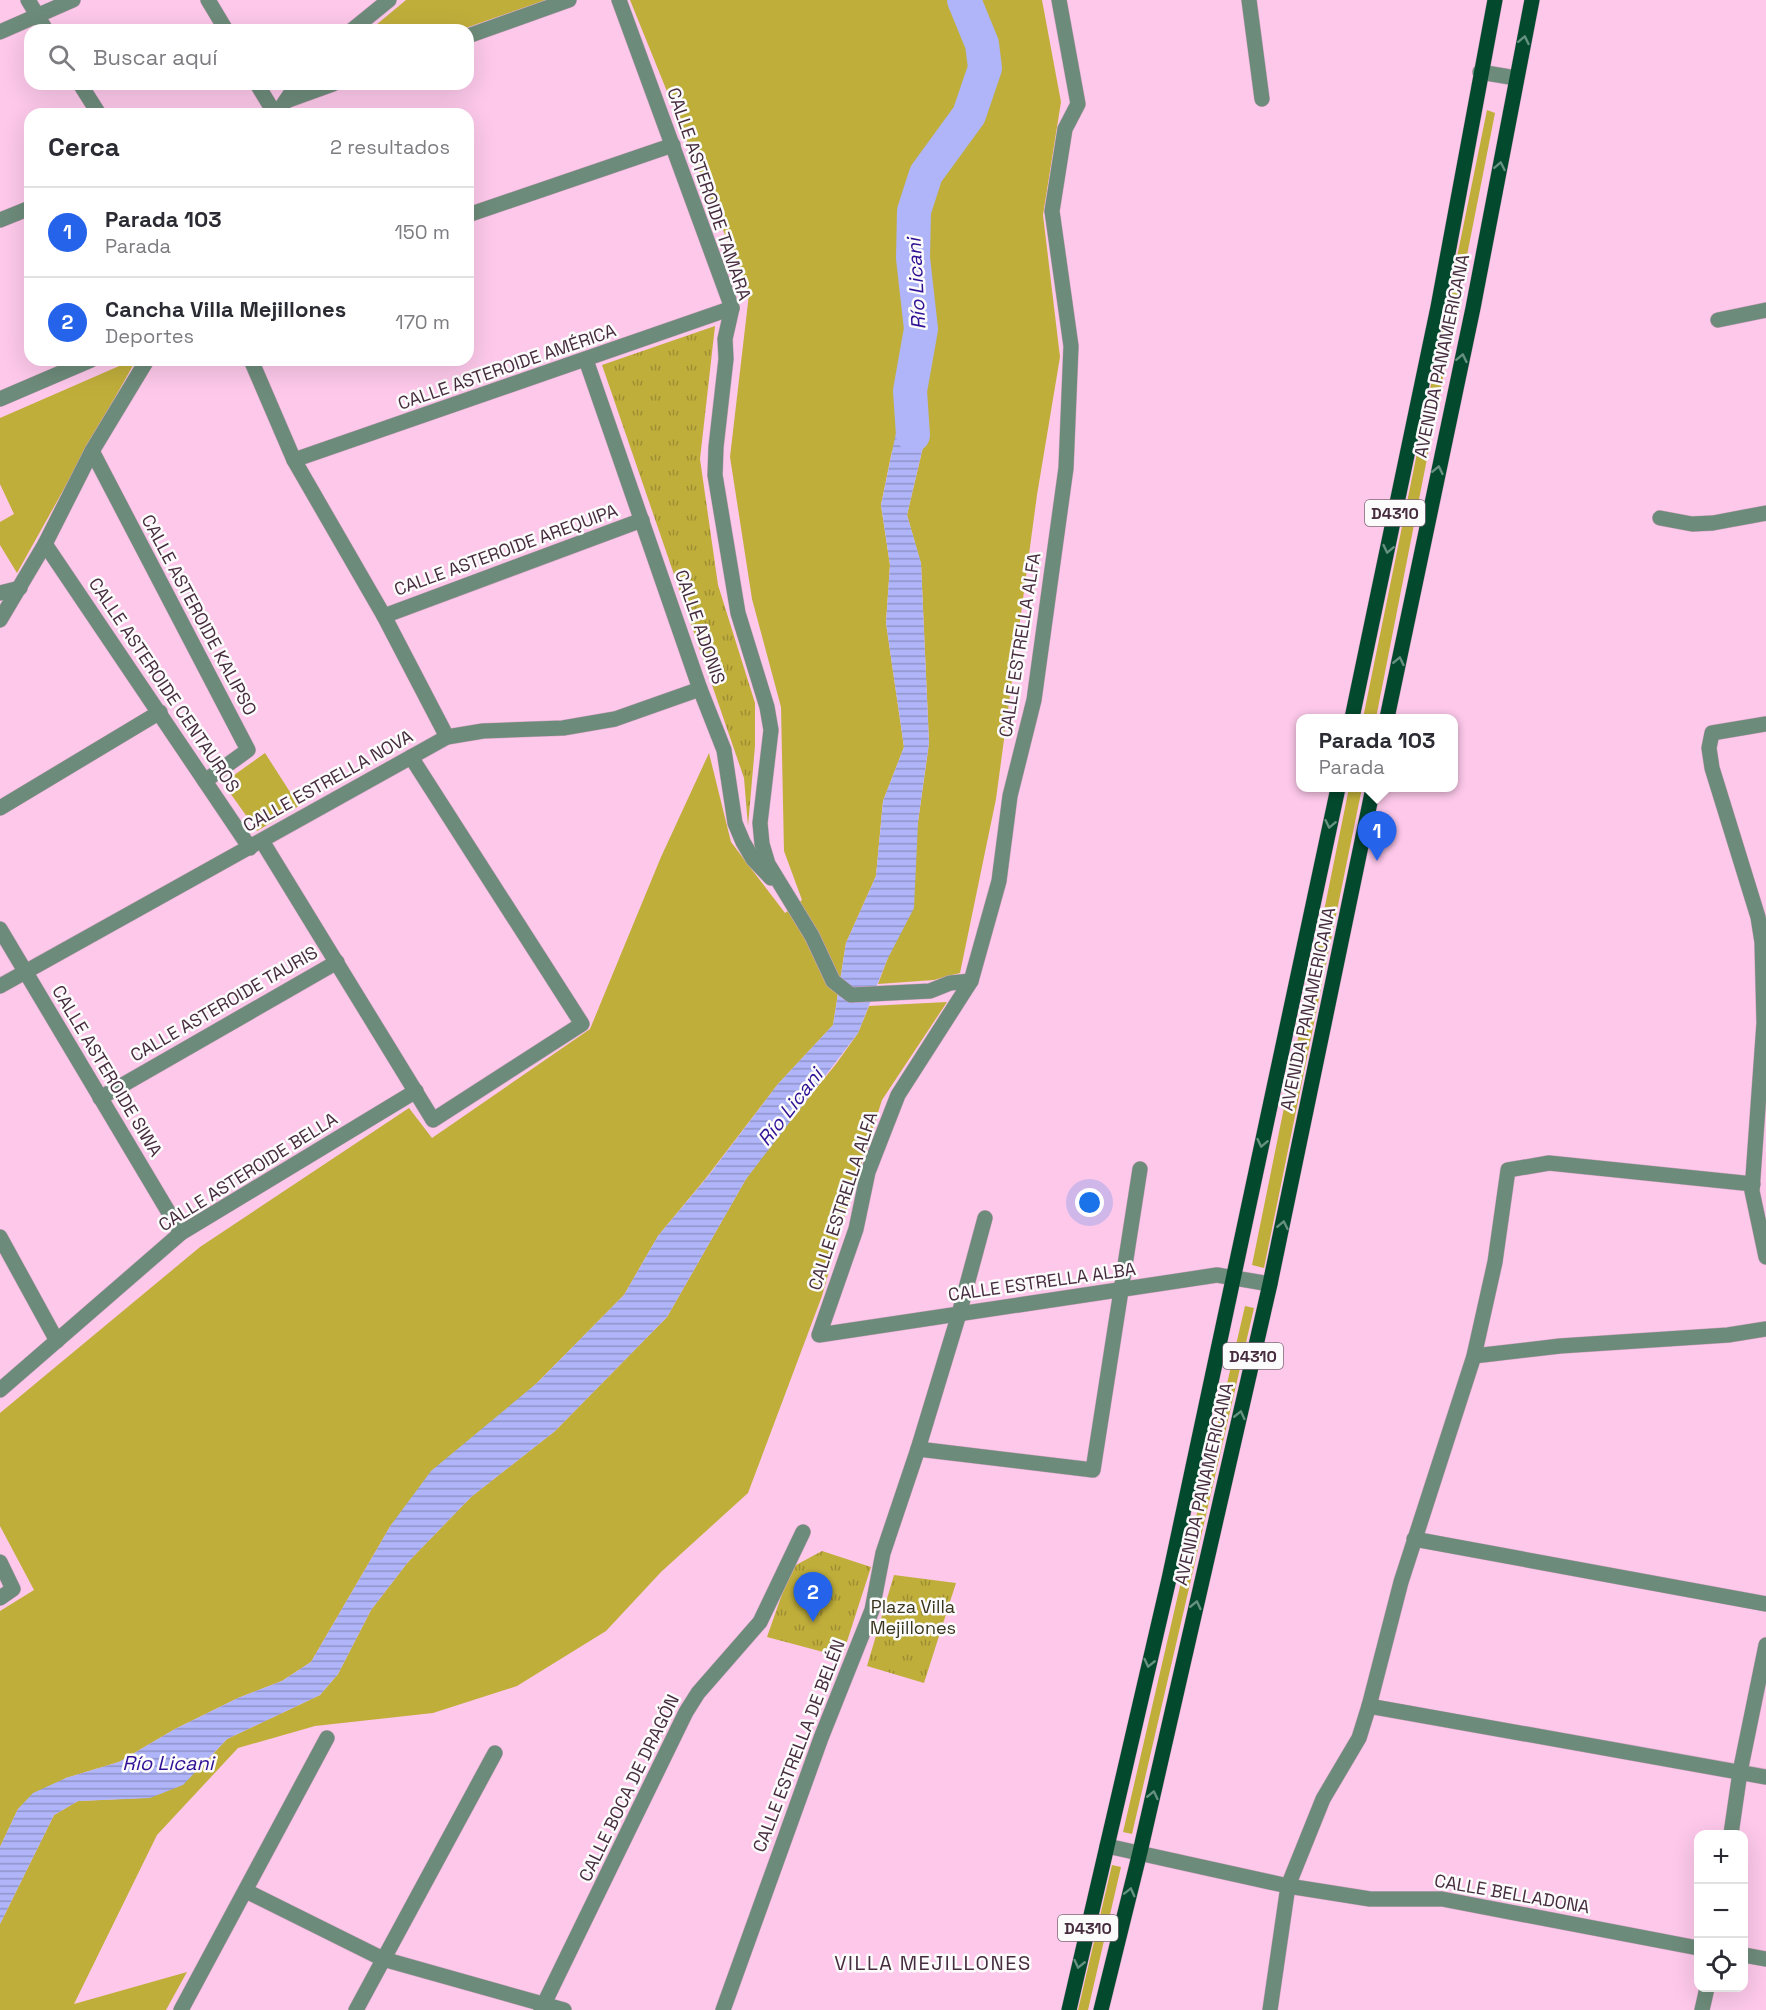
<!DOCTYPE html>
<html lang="es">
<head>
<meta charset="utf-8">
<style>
  :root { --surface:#fff; --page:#f7f7f7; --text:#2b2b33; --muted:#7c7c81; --line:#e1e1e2; --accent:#2563eb }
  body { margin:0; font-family:"Space Grotesk",sans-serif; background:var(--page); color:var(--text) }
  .controls { position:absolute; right:18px; bottom:18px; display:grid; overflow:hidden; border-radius:12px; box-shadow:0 6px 24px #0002 }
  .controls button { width:54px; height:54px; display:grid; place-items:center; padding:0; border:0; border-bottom:2px solid var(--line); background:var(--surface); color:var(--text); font:30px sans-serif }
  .you { position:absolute; left:1090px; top:1203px; width:21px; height:21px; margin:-15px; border:4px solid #fff; border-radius:50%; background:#1a73e8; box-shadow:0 0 0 9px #1a73e833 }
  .badge { display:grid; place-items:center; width:39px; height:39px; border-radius:50%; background:var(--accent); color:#fff; font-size:20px; font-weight:700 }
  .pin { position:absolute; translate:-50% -50px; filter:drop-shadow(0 2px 3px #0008) }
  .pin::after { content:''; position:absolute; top:32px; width:21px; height:18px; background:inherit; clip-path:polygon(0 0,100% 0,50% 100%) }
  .popup { position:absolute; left:1296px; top:714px; width:162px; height:78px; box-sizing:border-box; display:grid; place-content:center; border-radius:12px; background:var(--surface); filter:drop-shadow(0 2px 4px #0005); font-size:20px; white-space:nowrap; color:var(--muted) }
  .popup b { font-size:22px; color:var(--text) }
  .popup::after { content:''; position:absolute; left:50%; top:100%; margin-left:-12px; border:12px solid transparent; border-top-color:var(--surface) }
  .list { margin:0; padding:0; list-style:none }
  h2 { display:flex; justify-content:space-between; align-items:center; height:78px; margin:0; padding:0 24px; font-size:26px }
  h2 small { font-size:20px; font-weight:400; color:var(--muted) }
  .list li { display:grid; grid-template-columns:39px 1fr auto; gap:18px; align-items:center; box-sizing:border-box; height:90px; padding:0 24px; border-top:2px solid var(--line) }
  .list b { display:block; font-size:22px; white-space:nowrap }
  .list p { margin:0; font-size:20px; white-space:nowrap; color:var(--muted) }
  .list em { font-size:20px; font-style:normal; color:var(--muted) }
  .icon { flex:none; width:33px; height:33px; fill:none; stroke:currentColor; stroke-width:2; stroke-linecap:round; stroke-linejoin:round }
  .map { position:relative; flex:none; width:1766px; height:2010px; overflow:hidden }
  .search { position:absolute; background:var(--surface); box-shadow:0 6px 24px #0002; left:24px; top:24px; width:450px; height:66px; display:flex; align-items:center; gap:15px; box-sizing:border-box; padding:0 21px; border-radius:18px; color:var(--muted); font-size:22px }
  .panel { position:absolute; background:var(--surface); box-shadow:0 6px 24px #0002; left:24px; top:108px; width:450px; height:258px; border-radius:18px }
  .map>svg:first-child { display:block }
</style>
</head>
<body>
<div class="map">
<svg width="1766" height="2010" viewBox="0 0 1766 2010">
  <defs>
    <pattern id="park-tufts" width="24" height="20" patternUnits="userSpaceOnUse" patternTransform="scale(1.5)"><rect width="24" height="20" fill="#c0ae3b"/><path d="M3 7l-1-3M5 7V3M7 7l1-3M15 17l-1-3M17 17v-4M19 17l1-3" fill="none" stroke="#9e8e33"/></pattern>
    <pattern id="water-rules" width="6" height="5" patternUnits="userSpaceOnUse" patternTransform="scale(1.5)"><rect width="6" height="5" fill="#afb5f8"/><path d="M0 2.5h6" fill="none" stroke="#9093ca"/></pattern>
  </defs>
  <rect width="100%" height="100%" fill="#fdc8ea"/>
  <g fill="#c0ae3b">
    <polygon points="406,0 546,0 460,30 370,30"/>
    <polygon points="630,0 1042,0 1061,102 1043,215 1060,357 1037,495 996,799 960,973 934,980 878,984 887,960 918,822 929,743 921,564 907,515 923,447 892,451 881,505 890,565 886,623 904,747 883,801 876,876 846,943 833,1025 778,1084 706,1178 658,1236 624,1295 537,1383 391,1525 311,1662 282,1681 238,1698 175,1729 119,1762 66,1778 18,1809 0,1847 0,1611 34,1590 0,1526 0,1413 200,1247 409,1108 432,1138 590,1029 661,857 709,753 731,842 785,913 802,900 784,851 781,707 752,599 730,457 749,294"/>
    <polygon points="1487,110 1495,113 1376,718 1363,718"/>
    <polygon points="133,360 136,360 17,573 0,545 0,522 14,514 0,484 0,418"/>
    <polygon points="265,753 299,806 257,831 223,783"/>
    <polygon points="1349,788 1362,788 1264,1268 1252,1265"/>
    <polygon points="947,1002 882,1100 845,1215 822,1296 748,1493 661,1572 606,1631 517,1686 433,1713 315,1726 238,1748 157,1835 74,2004 187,1972 166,2010 0,2010 0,1924 54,1815 78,1801 141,1798 199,1769 227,1739 320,1695 338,1674 371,1610 408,1562 471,1497 555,1431 667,1317 746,1179 776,1138 836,1064 858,1033 869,1006"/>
    <polygon points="1245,1306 1254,1308 1132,1834 1123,1832"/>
    <polygon points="1112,1865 1121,1867 1088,2010 1078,2010"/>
  </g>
  <g fill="url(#park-tufts)">
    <polygon points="715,326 700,459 718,585 755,703 755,746 748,826 744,778 602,365"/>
    <polygon points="822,1551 871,1567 842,1657 767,1637 787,1580 796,1565"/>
    <polygon points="894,1575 956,1583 924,1683 867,1666"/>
  </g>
  <polygon fill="url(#water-rules)" points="920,382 923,447 907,515 921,563 929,743 918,822 914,908 887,960 858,1033 746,1179 667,1317 555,1431 471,1497 408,1562 371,1610 338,1674 320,1695 227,1739 183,1785 150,1798 78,1801 54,1815 0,1924 0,1847 18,1809 33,1793 66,1778 119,1762 175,1729 238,1698 282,1681 311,1662 391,1525 431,1471 537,1383 624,1295 658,1236 709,1175 778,1084 833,1025 846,943 876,876 883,801 904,747 886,623 890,565 881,505 904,394"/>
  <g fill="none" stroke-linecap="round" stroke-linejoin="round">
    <polyline stroke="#afb5f8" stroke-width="34" points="913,435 910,391 921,329 913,258 914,211 926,174 969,115 985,68 982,44 964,0"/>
    <g stroke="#d5a6c4" stroke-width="16">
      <g id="minor">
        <polyline points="28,0 46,30"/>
        <polyline points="208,0 226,30"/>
        <polyline points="619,0 732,308 725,339 726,359 716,447 715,475 738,613 767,707 771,730 760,823 762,844 768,864 812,936 833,981 851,995 930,991 950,983 971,981"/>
        <polyline points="1059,0 1078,104 1065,129 1052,211 1071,346 1066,468 1034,700 1010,796 999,881 971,981 898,1095 868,1172 856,1229 819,1335 1217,1275 1270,1284"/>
        <polyline points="1249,0 1262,99"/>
        <polyline points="352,30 389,0"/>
        <polyline points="0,32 73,0"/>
        <polyline points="468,36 569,0"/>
        <polyline points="1480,72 1516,78"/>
        <polyline points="80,84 99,114"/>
        <polyline points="257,84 275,114"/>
        <polyline points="286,101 333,84"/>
        <polyline points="277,114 297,84"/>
        <polyline points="468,215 673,145"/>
        <polyline points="0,220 30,208"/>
        <polyline points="1718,320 1766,310"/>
        <polyline points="251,360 294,460 384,616 447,737"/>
        <polyline points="586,360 700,689 724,750 735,823 743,842 753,859 771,878"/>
        <polyline points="0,399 91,360"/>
        <polyline points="92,451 248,750 205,781"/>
        <polyline points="294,460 732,308"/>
        <polyline points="1660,518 1692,524 1713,523 1766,513"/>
        <polyline points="45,544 250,848"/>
        <polyline points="0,593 20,588"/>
        <polyline points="384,616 642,520"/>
        <polyline points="0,620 45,544 92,451 147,360"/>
        <polyline points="1766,724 1712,733 1709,748 1712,768 1758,917 1762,942 1764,1023 1752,1191 1766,1257"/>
        <polyline points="0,808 160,712"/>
        <polyline points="262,841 433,1120 582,1024 411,757"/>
        <polyline points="0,929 181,1233"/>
        <polyline points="0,986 447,737 483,731 563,728 615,719 700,689"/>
        <polyline points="100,1098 337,962"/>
        <polyline points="0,1237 57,1341"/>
        <polyline points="1474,1356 1560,1346 1728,1335 1766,1329"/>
        <polyline points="0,1390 181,1233 416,1091"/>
        <polyline points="918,1449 1093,1470 1140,1169"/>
        <polyline points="1414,1539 1766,1604"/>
        <polyline points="0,1562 13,1589 0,1598"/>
        <polyline points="1369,1706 1766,1777"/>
        <polyline points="1731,1834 1740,1772 1766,1645"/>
        <polyline points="1107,1846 1288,1886 1370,1899 1442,1899 1698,1948"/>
        <polyline points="246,1891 383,1959 564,2010"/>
        <polyline points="1744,1955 1766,1959"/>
        <polyline points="181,2010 327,1738"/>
        <polyline points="356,2010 495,1753"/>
        <polyline points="541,2010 686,1712 698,1693 760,1622 803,1532"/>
        <polyline points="723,2010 821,1738 872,1610 883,1553 918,1449 959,1314 985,1218"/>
        <polyline points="1270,2010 1288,1886 1323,1799 1359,1738 1369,1706 1401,1582 1474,1356 1495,1262 1508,1170 1549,1163 1753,1184"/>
        <polyline points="1702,2010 1707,1988"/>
      </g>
    </g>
    <g stroke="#d5a6c4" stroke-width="16">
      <g id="major">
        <polyline points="1352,718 1438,307 1495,0"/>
        <polyline points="1387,718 1473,308 1532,0"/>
        <polyline points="1069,2010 1169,1579 1338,788"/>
        <polyline points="1101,2010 1140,1852 1270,1284 1373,788"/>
      </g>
    </g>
    <use href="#minor" stroke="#6d8b7a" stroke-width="15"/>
    <use href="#major" stroke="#03492e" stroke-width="15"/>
  </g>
  <defs><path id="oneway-chevron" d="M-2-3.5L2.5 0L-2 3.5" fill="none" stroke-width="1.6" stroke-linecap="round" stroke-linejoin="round" transform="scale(1.5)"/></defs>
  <g stroke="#669080">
    <use href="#oneway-chevron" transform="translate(1524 40) rotate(-78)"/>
    <use href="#oneway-chevron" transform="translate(1500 166) rotate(-79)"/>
    <use href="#oneway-chevron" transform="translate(1462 358) rotate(-78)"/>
    <use href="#oneway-chevron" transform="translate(1438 470) rotate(-78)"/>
    <use href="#oneway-chevron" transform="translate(1388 549) rotate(102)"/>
    <use href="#oneway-chevron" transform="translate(1399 661) rotate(-78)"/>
    <use href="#oneway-chevron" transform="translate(1330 824) rotate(102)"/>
    <use href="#oneway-chevron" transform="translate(1262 1143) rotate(102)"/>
    <use href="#oneway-chevron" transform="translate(1283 1225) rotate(-78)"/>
    <use href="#oneway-chevron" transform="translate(1240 1415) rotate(-77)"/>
    <use href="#oneway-chevron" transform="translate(1196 1605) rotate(-77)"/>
    <use href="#oneway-chevron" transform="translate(1149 1663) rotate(103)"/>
    <use href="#oneway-chevron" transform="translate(1153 1795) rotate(-77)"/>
    <use href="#oneway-chevron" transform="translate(1130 1892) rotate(-76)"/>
    <use href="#oneway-chevron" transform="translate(1079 1964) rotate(103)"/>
  </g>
  <g text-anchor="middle" stroke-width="5" stroke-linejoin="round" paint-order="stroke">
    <g fill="#fbfbfb" stroke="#7c6a77" stroke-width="1.5">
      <rect x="1365" y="500" width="60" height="26" rx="4.5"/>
      <rect x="1223" y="1343" width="60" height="26" rx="4.5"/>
      <rect x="1058" y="1915" width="60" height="26" rx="4.5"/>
    </g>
    <g font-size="16" font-weight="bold" fill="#462c3e">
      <text x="1395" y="519">D4310</text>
      <text x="1253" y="1362">D4310</text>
      <text x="1088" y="1934">D4310</text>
    </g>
    <g font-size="18" fill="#462c3e" stroke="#fbfbfb">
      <text transform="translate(709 194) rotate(71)" y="6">CALLE ASTEROIDE TAMARA</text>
      <text transform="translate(1442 356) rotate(-78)" y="6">AVENIDA PANAMERICANA</text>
      <text transform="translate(507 367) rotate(-19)" y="6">CALLE ASTEROIDE AMÉRICA</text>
      <text transform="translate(506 550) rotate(-20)" y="6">CALLE ASTEROIDE AREQUIPA</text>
      <text transform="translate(199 615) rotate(62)" y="6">CALLE ASTEROIDE KALIPSO</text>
      <text transform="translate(700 627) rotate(71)" y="6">CALLE ADONIS</text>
      <text transform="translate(1020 645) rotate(-81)" y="6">CALLE ESTRELLA ALFA</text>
      <text transform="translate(164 685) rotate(56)" y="6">CALLE ASTEROIDE CENTAUROS</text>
      <text transform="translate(328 781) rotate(-29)" y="6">CALLE ESTRELLA NOVA</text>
      <text transform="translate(224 1004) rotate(-30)" y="6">CALLE ASTEROIDE TAURIS</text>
      <text transform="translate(1308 1009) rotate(-78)" y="6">AVENIDA PANAMERICANA</text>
      <text transform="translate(107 1071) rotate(59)" y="6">CALLE ASTEROIDE SIWA</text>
      <text transform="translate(248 1172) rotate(-32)" y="6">CALLE ASTEROIDE BELLA</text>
      <text transform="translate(843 1201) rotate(-72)" y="6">CALLE ESTRELLA ALFA</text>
      <text transform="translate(1042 1282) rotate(-8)" y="6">CALLE ESTRELLA ALBA</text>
      <text transform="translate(1204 1484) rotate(-77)" y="6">AVENIDA PANAMERICANA</text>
      <text transform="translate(799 1746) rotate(-69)" y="6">CALLE ESTRELLA DE BELÉN</text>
      <text transform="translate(629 1788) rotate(-64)" y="6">CALLE BOCA DE DRAGÓN</text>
      <text transform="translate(1512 1894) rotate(10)" y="6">CALLE BELLADONA</text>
    </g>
    <g font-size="18" fill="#38341d" stroke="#fbfbfb">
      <text x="913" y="1613">Plaza Villa<tspan x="913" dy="21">Mejillones</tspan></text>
    </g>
    <g font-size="20" font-style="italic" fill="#2f1094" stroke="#fbfbfb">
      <text transform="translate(916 284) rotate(-93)" y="7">Río Licani</text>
      <text transform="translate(790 1107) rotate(-52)" y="7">Río Licani</text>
      <text x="168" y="1770">Río Licani</text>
    </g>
    <g font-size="20" letter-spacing="1.5" fill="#462c3e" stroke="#fbfbfb">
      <text x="933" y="1970">VILLA MEJILLONES</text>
    </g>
  </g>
</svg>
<div class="controls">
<button>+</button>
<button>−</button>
<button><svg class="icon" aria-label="locate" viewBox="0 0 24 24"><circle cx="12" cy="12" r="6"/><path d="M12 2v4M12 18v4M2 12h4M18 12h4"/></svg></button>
</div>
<div class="you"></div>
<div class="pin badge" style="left:1377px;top:861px">1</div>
<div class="popup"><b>Parada 103</b>Parada</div>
<div class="pin badge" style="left:813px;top:1622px">2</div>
<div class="search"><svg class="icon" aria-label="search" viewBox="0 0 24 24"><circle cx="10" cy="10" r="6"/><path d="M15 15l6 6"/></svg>Buscar aquí</div>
<section class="panel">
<h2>Cerca<small>2 resultados</small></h2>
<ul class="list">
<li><span class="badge">1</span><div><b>Parada 103</b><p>Parada</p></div><em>150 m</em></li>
<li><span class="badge">2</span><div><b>Cancha Villa Mejillones</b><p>Deportes</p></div><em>170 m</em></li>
</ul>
</section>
</div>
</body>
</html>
